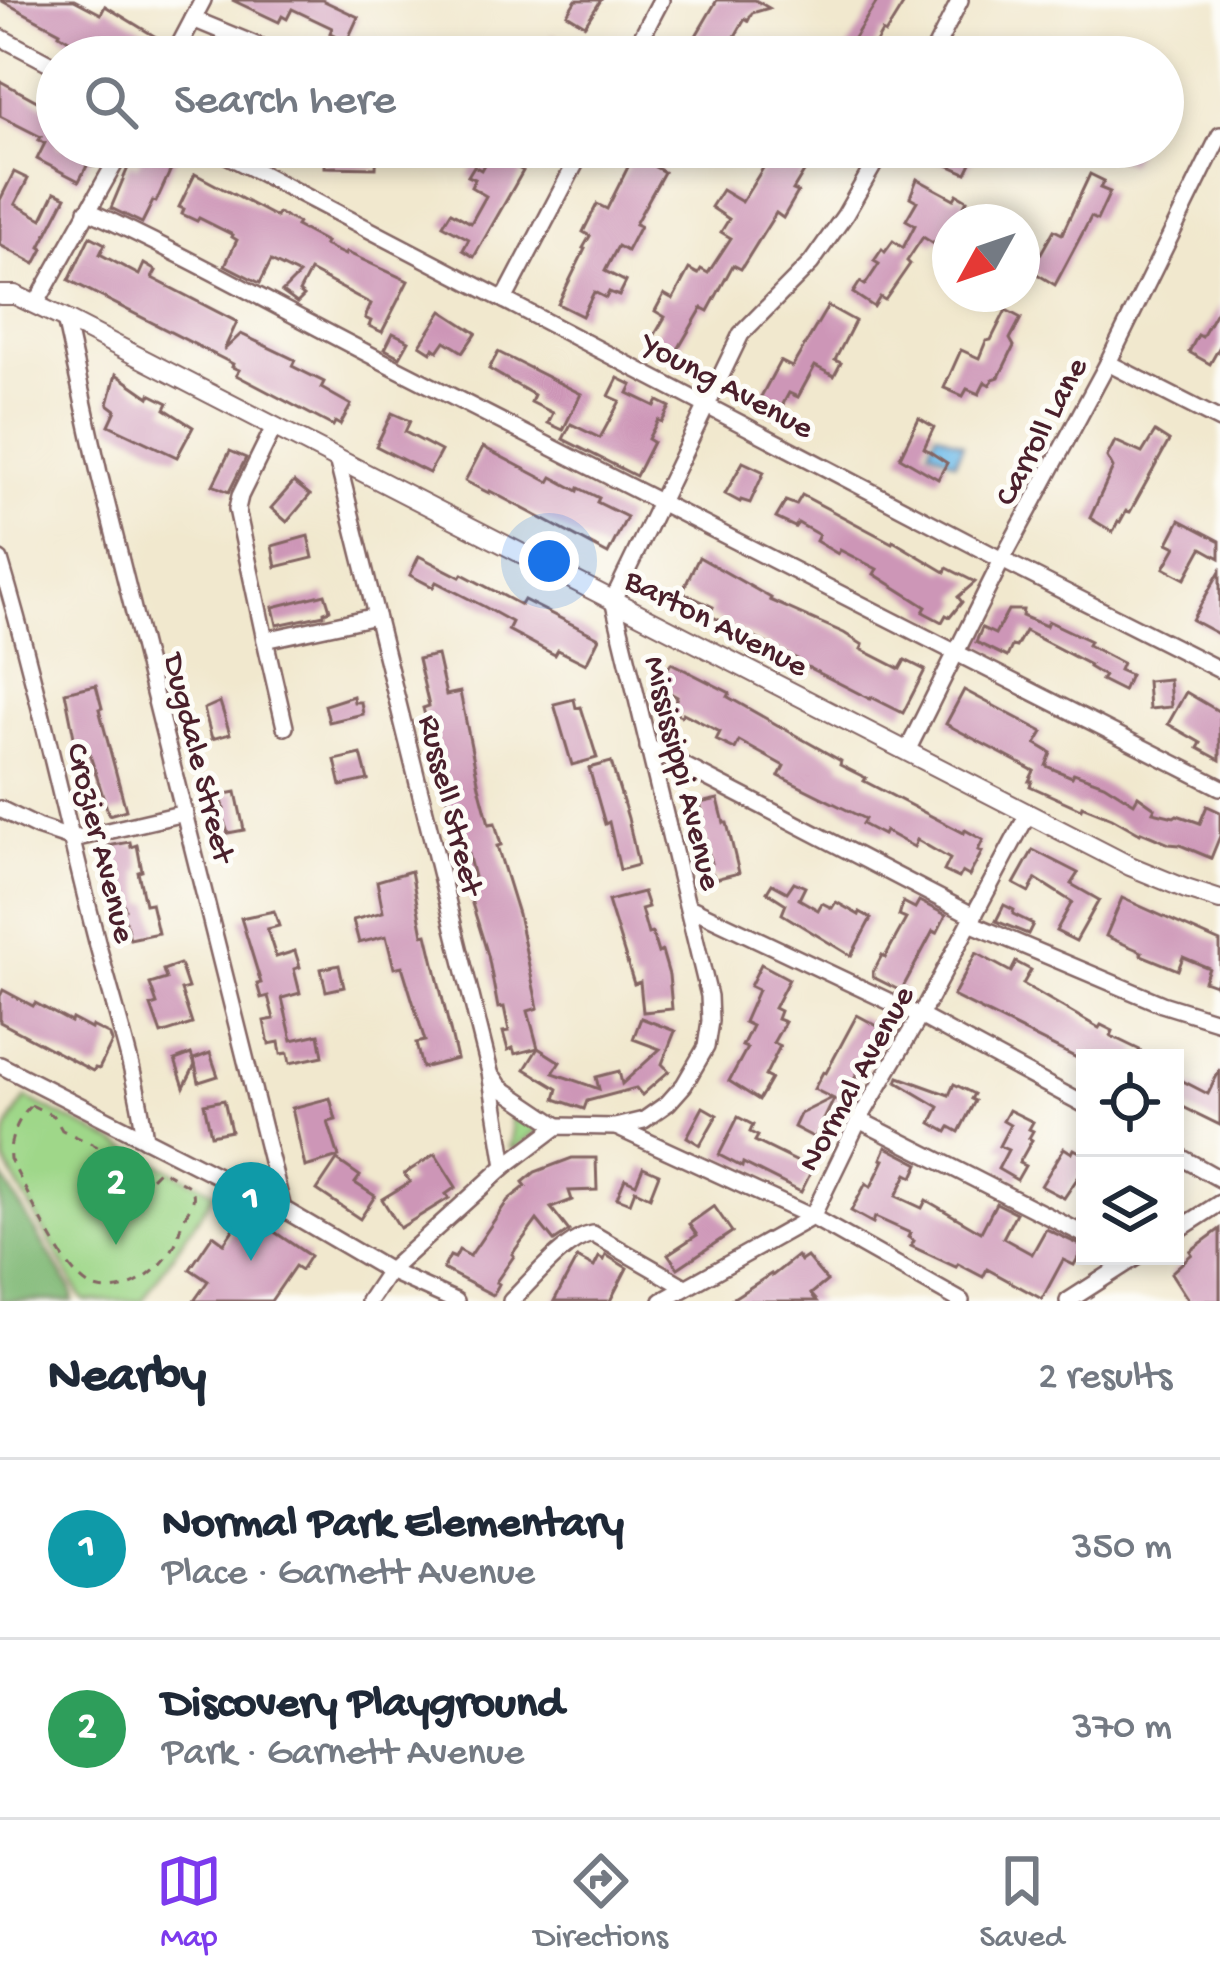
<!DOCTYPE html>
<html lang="en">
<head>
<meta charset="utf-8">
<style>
  :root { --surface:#fff; --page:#f2f2f3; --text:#1f2937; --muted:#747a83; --line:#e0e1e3; --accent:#7c3aed }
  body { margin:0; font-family:"Gochi Hand",sans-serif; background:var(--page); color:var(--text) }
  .controls { position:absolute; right:36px; bottom:36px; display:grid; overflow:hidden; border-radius:0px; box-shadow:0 6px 18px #0003 }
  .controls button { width:108px; height:108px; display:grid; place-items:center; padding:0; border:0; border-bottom:3px solid var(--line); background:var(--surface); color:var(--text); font:60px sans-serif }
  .compass { position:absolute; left:932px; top:204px; width:108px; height:108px; border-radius:50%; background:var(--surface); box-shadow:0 6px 18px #0003; rotate:230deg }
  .you { position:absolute; left:549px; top:561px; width:42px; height:42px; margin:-30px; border:9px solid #fff; border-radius:50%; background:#1a73e8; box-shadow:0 0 0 18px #1a73e833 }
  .badge { display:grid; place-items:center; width:78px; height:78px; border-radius:50%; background:var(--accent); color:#fff; font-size:39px; font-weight:700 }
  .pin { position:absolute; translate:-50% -99px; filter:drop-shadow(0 3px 6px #0008) }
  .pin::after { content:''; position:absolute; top:63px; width:42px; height:36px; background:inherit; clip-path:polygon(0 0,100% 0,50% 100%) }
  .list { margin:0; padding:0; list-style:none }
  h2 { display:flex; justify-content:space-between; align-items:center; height:156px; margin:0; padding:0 48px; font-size:51px }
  h2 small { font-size:39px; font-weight:400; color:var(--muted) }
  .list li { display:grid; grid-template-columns:78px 1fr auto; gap:36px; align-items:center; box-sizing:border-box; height:180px; padding:0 48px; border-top:3px solid var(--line) }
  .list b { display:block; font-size:45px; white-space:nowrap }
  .list p { margin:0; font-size:39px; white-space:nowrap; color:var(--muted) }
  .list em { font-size:39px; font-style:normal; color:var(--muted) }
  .icon { flex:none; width:66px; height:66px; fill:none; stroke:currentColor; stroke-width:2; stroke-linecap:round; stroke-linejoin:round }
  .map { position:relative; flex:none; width:1220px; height:1301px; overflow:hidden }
  .search { position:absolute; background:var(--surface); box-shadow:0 6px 18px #0003; left:36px; right:36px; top:36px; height:132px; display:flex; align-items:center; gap:30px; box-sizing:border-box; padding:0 42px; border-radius:66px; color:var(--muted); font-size:45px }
  .sheet { height:516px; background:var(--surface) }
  nav { display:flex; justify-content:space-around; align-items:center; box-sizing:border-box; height:168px; border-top:3px solid var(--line); background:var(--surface); font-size:33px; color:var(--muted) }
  nav a { display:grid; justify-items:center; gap:6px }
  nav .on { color:var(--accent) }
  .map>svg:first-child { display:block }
</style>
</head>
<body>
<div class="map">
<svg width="1220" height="1301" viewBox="0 0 1220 1301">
  <rect width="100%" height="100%" fill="#fdfcf7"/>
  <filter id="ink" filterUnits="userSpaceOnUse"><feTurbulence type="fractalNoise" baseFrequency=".00833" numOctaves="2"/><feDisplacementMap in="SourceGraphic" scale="24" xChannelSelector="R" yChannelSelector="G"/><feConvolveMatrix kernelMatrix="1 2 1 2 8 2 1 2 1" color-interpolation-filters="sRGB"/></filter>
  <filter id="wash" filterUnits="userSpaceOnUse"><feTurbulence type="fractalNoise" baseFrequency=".004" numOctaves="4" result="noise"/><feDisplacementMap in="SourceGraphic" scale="48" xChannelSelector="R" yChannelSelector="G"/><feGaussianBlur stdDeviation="2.7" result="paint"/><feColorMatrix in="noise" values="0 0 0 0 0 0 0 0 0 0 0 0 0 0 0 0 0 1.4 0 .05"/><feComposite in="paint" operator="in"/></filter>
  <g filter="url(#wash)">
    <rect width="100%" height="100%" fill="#f1e8ce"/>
    <g fill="#9fd789" stroke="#747b5a" stroke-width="3">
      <path d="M26 1098 215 1192 142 1301H85L81 1297 5 1162C1 1134 11 1121 26 1098Z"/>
      <polygon points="510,1106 541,1125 541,1128 514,1149 509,1148 512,1137"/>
    </g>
    <polygon fill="#7fb875" stroke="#646c50" stroke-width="3" points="0,1173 71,1289 73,1301 0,1301"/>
    <polygon fill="#6fbce9" stroke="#5c6e8a" stroke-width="3" points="937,432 963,444 955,462 929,448"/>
    <g id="blocks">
      <g fill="#cd96b7">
        <polygon points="0,0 74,0 101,14 105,6 161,40 152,57 115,57 107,52 104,57 96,57 59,34 60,32"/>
        <polygon points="232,0 322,0 358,17 347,41 330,33 332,28 292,9 287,19 282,16 279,22"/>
        <polygon points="576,0 601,0 585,25 567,14"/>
        <polygon points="717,0 755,0 769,8 752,13 748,21 745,19 723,57 699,57 687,51"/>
        <polygon points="878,0 906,0 885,34 882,32 868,57 842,57"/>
        <polygon points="553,34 590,57 539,57"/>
        <polygon points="390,44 424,52 423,57 387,57"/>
        <polygon points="0,81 57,112 57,147 97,147 79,181 37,159 45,143 39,140 41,137 0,116"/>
        <polygon points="146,147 160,147 177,156 156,202 153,201 142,223 111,208 130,163 137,166"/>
        <polygon points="377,147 376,168 325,167 325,148"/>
        <polygon points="638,147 666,147 655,167 664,172 635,224 640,226 627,251 618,246 605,271 626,282 619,296 609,292 606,298 594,292 582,316 558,304 585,249 583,248 590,236 583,232 597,204 607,209"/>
        <polygon points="776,147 819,147 793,190 798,192 783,218 776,213 741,269 733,265 708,311 702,308 673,358 649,345 665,317 655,311 664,294 673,299 689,269 698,274 701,269 708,273 731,238 721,232 729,219 711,207 722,190 742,202"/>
        <polygon points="935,147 964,147 962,151 974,157 966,173 930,157"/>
        <polygon points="1096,147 1138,147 1129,164"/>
        <polygon points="491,152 523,171 474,257 463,250 469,239 443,225 451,212 471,223 486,196 471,187 475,179 468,176 474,166 481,170"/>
        <polygon points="14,172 28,179 15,204 42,219 55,192 66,197 40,247 43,249 35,264 0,245 0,200"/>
        <polygon points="195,174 276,217 278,213 298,223 296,226 326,242 324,245 345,255 346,252 408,281 382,332 369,326 371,321 365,318 371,304 310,271 299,292 304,296 297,303 282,292 299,275 271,261 260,283 225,265 237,240 232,237 233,235 199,218 197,221 182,214 184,209 179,207"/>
        <polygon points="1090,174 1104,181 1100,188 1110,192 1097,220 1091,217 1055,285 1022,265 1022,260 1030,247 1041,253 1054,230 1062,234"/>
        <polygon points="917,179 954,199 957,194 967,200 955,222 950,222 950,231 944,243 937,239 934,244 923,237 907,261 910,264 885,300 880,297 874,307 853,293 860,282 865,285 879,264 874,261 882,249 885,252 893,241 903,248 915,225 906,220 917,201 910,197"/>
        <polygon points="90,236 105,244 100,254 139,275 144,264 156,271 152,278 237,322 224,350 241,334 295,360 292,366 324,382 321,388 351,405 340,425 335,422 333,426 236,375 239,370 232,367 233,364 69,280"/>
        <polygon points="1220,305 1220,346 1210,364 1189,352 1198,335 1202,337"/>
        <polygon points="828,306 855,321 835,360 841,363 834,376 815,366 798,397 789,393 776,417 756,406 780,361 792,367"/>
        <polygon points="1006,310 1021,318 1010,339 1014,346 999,377 993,379 990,385 985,382 979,394 967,389 963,396 944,388 961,350 979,358 986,341 991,340"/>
        <polygon points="442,311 476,333 463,352 445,341 438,351 434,348 431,352 420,345"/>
        <polygon points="393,333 409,341 400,357 385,349"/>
        <polygon points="498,352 581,394 563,430 548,423 553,413 531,402 534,395 489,369"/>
        <polygon points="116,374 149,397 150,394 168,403 165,409 193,427 177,457 109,425 116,410 108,404"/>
        <polygon points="618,378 632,385 628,393 655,406 658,401 670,407 662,422 658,420 648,439 653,442 636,476 563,439 571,424 600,438 620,401 609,396"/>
        <polygon points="392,413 410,421 405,432 441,451 429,473 376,446"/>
        <polygon points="919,418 934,427 924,448 947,463 938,479 900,457"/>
        <polygon points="1155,432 1169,441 1130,512 1126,511 1120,522 1118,521 1113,532 1090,518 1113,468 1107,457 1115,441 1142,453"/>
        <polygon points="483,447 549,482 552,477 578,491 579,488 599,498 597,502 627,517 608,554 490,491 489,493 465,481"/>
        <polygon points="230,451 246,458 229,492 213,485"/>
        <polygon points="743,462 764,472 750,503 741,500 740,502 725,494"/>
        <polygon points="294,482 310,495 287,522 271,508"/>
        <polygon points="802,495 892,543 893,541 945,572 947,568 975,582 958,597 962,602 950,617 946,615 942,622 923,612 926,607 874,574 877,569 840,550 838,554 816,541 819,535 798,523 795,527 776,518 786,501 796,505"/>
        <polygon points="1180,520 1220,541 1220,558 1202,548 1185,579 1164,568 1176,547 1168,543"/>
        <polygon points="308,536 313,558 276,567 272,546"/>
        <polygon points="419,556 460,577 462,574 521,605 524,600 599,638 586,664 558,650 555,655 508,630 512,622 483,606 436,582 433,587 410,575"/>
        <polygon points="699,557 771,598 770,600 844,633 863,645 861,649 900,669 905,660 925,670 903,713 871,697 870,699 796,661 797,659 709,615 713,607 682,592"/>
        <polygon points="1220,571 1220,635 1192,620"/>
        <polygon points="325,594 330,610 324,612 324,615 277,625 273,607"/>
        <polygon points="1008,610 1023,610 1022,616 1046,626 1048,621 1090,641 1088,645 1122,663 1119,670 1130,675 1123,691 1101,680 1104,676 1089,667 1090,665 1025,631 1016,647 1012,646 1007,657 976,642 982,628 995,634"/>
        <polygon points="437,655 446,695 460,692 479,786 489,824 495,823 501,845 497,846 518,914 538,1008 528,1011 538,1048 515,1054 513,1048 508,1050 503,1032 509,1031 504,1007 498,1008 488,955 470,897 472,896 468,879 474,877 468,854 462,856 423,708 429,706 418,659"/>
        <polygon points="671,663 730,693 728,697 841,761 840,765 866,778 864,781 964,833 965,830 983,840 978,850 982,852 969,876 962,872 959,878 944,871 950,859 917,840 914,847 885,831 883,835 862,824 865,819 779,776 784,766 739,741 735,749 716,740 720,732 683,713 681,716 671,711 677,697 658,686"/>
        <polygon points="1169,679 1171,707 1149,709 1147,681"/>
        <polygon points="96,685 102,708 99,709 126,810 109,815 88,749 77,752 65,692"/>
        <polygon points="964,690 1043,732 1036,744 1051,753 1046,766 1072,777 1074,773 1104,784 1134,803 1138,796 1155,808 1153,812 1174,817 1177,815 1200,823 1207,806 1220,812 1220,836 1211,858 1180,845 1169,844 1141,832 1140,834 1112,818 1082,806 1081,809 1030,786 1032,781 1029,781 1034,771 946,724"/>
        <polygon points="1186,692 1220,712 1220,760 1198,748 1201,743 1168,724"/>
        <polygon points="353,696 354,702 361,702 363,714 329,722 325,705"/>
        <polygon points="574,699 576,708 581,707 597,758 572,765 554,704"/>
        <polygon points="220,702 230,734 212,739 204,709"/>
        <polygon points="361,754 368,780 341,786 335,760"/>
        <polygon points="611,762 628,818 638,865 620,870 609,822 605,824 589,768"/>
        <polygon points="236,792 244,830 228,833 220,810 224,809 221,795"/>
        <polygon points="718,799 724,823 727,823 739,873 715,879 713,874 709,875 706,864 711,863 701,821 704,820 700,803"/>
        <polygon points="130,842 131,847 137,845 142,871 138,872 145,904 151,903 158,933 130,939 122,910 125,909 108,846"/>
        <polygon points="1033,850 1078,873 1071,884 1099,900 1076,941 1056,931 1072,902 1036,879 1029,892 1014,884"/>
        <polygon points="411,871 423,935 427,934 457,1059 422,1068 416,1043 425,1041 402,966 394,968 386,936 359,943 353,920 383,912 377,881"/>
        <polygon points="794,882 805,887 799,899 818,910 822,903 832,908 836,902 859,915 860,912 871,918 851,956 782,914 786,904 767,892 772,884 787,892"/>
        <polygon points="643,892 648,907 641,909 648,934 652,933 658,953 662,951 669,975 672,1009 643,1012 640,982 634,984 608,901"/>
        <polygon points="1122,898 1220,942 1220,973 1215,985 1204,981 1209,968 1183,957 1178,970 1141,955 1142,952 1106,936"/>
        <polygon points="919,901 946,915 937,933 933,931 901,991 873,977 873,972 882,955 885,957 906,919 899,916 903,902 915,908"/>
        <polygon points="1004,905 1014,910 1013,914 1033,924 1028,934 996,921"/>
        <polygon points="274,911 279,926 267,929 276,957 295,951 300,967 294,969 300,993 282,998 292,1040 319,1034 323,1056 290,1063 288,1053 281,1054 279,1042 269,1044 264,1021 274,1019 268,996 261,998 257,984 261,983 241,918"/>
        <polygon points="976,953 1011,972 1016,962 1031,970 1023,984 1099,1028 1101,1025 1113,1031 1111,1036 1140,1050 1135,1058 1085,1058 1085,1062 953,996"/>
        <polygon points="180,964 188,988 181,990 192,1024 161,1034 151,1006 157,1004 150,984 166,979 163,970"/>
        <polygon points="761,964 789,979 774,1008 780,1011 777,1019 785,1022 773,1043 780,1046 765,1076 771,1079 759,1100 729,1081 747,1048 742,1046 752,1026 744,1022 758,990 750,986"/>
        <polygon points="339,965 344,987 326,991 321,969"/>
        <polygon points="3,990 33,1006 35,1003 71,1022 72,1019 91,1029 92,1026 110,1035 112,1042 99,1069 95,1068 93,1071 0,1022 0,996"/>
        <polygon points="857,1015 883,1029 882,1035 864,1064 868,1066 862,1079 856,1075 842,1103 834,1099 815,1138 794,1127 800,1114 832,1098 814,1089 823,1072 826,1073"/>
        <polygon points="641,1018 675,1031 662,1064 669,1071 642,1095 636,1088 587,1101 584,1109 555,1099 558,1089 525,1069 538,1048 560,1062 553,1073 599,1089 596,1077 619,1071 622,1084 660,1049 633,1039"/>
        <polygon points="210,1053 218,1076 199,1082 194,1059"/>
        <polygon points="191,1054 195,1065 184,1087 175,1060"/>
        <polygon points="1220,1069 1220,1125 1175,1103 1175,1077 1208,1094"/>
        <polygon points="899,1077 949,1095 954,1084 974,1094 971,1099 975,1101 959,1132 950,1127 947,1132 931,1123 939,1107 897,1082"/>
        <polygon points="330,1098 336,1120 328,1122 339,1157 305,1167 292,1108"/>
        <polygon points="224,1100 231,1131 211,1135 204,1104"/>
        <polygon points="703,1107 717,1115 700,1145 687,1137"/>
        <polygon points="1009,1110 1033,1122 1029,1129 1033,1131 1029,1138 1032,1140 1019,1163 1025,1166 1017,1180 998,1169 1008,1150 999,1146 1010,1125 1003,1121"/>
        <polygon points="738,1117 753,1125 750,1132 758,1136 755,1141 802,1164 805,1159 815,1164 801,1192 743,1163 742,1167 719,1155"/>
        <polygon points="886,1147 919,1164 913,1177 907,1174 896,1196 922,1208 926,1200 981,1232 996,1203 1016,1213 1003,1238 1032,1254 1046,1229 1084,1247 1074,1265 1063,1260 1042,1299 987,1269 983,1277 958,1264 956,1267 911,1246 914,1241 908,1237 910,1233 875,1217 873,1223 851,1211 866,1183 871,1187 884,1160 881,1159"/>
        <polygon points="1064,1148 1072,1153 1074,1149 1085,1155 1085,1167 1064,1198 1041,1186"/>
        <polygon points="435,1154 456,1187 446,1194 449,1198 400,1228 382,1199 410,1182 404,1174"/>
        <polygon points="572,1158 596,1158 597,1190 569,1191 572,1200 551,1208 569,1231 554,1241 537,1220 512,1254 514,1256 496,1282 499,1284 493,1295 443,1269 450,1256 455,1258 459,1250 470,1256 508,1200 526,1186 523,1182 535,1172"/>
        <polygon points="337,1160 360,1176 355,1183 375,1196 360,1219 317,1190"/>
        <polygon points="643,1167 659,1174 650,1197 635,1190 630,1203 617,1198 625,1179 636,1184"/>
        <polygon points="714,1206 732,1232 678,1268 668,1254 697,1235 689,1224"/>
        <polygon points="245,1212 310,1256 301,1270 295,1266 271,1301 194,1301 208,1281 190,1269 213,1235 224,1243"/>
        <polygon points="1220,1229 1220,1301 1189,1301 1171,1273 1192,1254 1190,1251"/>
        <polygon points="606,1255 627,1268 610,1301 554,1301 577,1258 594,1267 599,1257 604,1260"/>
        <polygon points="797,1256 801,1261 807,1257 827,1281 811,1294 817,1301 729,1301 771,1274 772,1276"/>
      </g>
    </g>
  </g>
  <g filter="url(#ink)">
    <use href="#blocks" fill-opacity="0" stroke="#846564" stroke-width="3"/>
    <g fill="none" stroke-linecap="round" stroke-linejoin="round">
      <g stroke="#846564" stroke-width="20">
        <g id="minor">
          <polyline points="193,19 285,57"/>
          <polyline points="0,37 57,67"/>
          <polyline points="173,57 203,0"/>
          <polyline points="631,57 661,0"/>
          <polyline points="931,57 960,0"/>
          <polyline points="211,147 1002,560 1220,670"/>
          <path d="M87 210C192 258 291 315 394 367 670 505 944 647 1220 787"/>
          <polyline points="504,300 584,147"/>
          <polyline points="36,304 124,147"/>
          <polyline points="65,319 99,473 283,1209"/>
          <polyline points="1108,363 1220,420"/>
          <polyline points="274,427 240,496 237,509 265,640 376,616"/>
          <polyline points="337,459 490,1072 505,1166"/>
          <path d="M0 560C37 684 63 809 95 934 112 1002 136 1069 145 1139"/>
          <polyline points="265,640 285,727"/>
          <polyline points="648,747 974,916"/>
          <polyline points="907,751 1002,560 1108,363 1220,135"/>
          <polyline points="0,809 37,827 73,839 185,813"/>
          <polyline points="689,907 920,1016 1085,1105"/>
          <polyline points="970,923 1162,1004 1220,1022"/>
          <polyline points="0,1065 283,1209 389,1271 456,1301"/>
          <polyline points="494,1078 500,1087 558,1126"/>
          <polyline points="859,1120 1085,1235"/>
          <polyline points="616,1127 812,1217 961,1301"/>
          <polyline points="1175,1154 1220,1179"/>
          <polyline points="1175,1232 1220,1203"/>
          <polyline points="369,1301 389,1271 505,1166 558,1126 615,1127 644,1120 668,1103 684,1085 706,1047 710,1021 709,996 613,600 741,334 811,263 845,215 884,147"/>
          <path d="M511 1301C532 1281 564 1239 593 1234L685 1287"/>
          <polyline points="662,1301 812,1217 859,1120 920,1016 1028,814"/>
          <polyline points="1068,1301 1138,1256"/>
        </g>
      </g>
      <g stroke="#846564" stroke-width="22">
        <polyline id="major" points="0,295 15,295 65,319 1130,866 1186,889 1220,900"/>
      </g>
      <path stroke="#846564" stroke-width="3" stroke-dasharray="9 9" stroke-linecap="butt" d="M31 1105 54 1116 62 1130 96 1146 150 1179 160 1169 192 1188C197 1204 188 1208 182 1222 179 1231 178 1240 173 1248 158 1275 118 1301 88 1285 60 1267 27 1190 10 1159 8 1140 19 1117 31 1105Z"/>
      <use href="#minor" stroke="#fff" stroke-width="15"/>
      <use href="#major" stroke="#fff" stroke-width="18"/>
    </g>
  </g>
  <g text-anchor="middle" stroke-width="10" stroke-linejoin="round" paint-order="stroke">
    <g font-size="33" fill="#4a1f2b" stroke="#fdfcf7">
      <text transform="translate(729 383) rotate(28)" y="12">Young Avenue</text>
      <text transform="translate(1038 430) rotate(-62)" y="12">Carroll Lane</text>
      <text transform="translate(718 620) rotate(27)" y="12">Barton Avenue</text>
      <text transform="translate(202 757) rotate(76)" y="12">Dugdale Street</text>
      <text transform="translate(686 772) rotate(76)" y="12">Mississippi Avenue</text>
      <text transform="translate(454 804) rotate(76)" y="12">Russell Street</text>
      <text transform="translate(104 842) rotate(76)" y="12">Crozier Avenue</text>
      <text transform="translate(853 1077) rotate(-61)" y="12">Normal Avenue</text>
    </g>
  </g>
</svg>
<div class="controls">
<button><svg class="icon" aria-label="locate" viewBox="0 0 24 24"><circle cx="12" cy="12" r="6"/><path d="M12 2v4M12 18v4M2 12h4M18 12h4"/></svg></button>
<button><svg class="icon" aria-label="layers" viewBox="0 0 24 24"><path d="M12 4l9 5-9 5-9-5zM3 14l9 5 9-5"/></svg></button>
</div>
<svg class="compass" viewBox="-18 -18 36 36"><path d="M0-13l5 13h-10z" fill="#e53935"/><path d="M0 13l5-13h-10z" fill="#747a83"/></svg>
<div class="you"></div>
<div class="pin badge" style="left:251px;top:1261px;background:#0f9aa8">1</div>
<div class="pin badge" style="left:116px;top:1245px;background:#2e9e5b">2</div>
<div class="search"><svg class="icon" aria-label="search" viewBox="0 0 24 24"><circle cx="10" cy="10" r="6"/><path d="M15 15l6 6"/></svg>Search here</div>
</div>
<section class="sheet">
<h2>Nearby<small>2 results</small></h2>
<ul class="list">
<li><span class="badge" style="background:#0f9aa8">1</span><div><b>Normal Park Elementary</b><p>Place · Garnett Avenue</p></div><em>350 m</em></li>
<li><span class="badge" style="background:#2e9e5b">2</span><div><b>Discovery Playground</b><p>Park · Garnett Avenue</p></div><em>370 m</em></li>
</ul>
</section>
<nav>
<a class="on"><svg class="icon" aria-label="map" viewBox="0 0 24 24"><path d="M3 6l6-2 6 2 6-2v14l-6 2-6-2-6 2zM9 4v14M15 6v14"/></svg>Map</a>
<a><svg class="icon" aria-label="directions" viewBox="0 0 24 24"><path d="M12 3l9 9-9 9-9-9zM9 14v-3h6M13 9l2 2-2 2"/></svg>Directions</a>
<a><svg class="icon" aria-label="saved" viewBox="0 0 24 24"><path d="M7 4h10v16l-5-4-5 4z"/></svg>Saved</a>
</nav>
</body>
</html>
